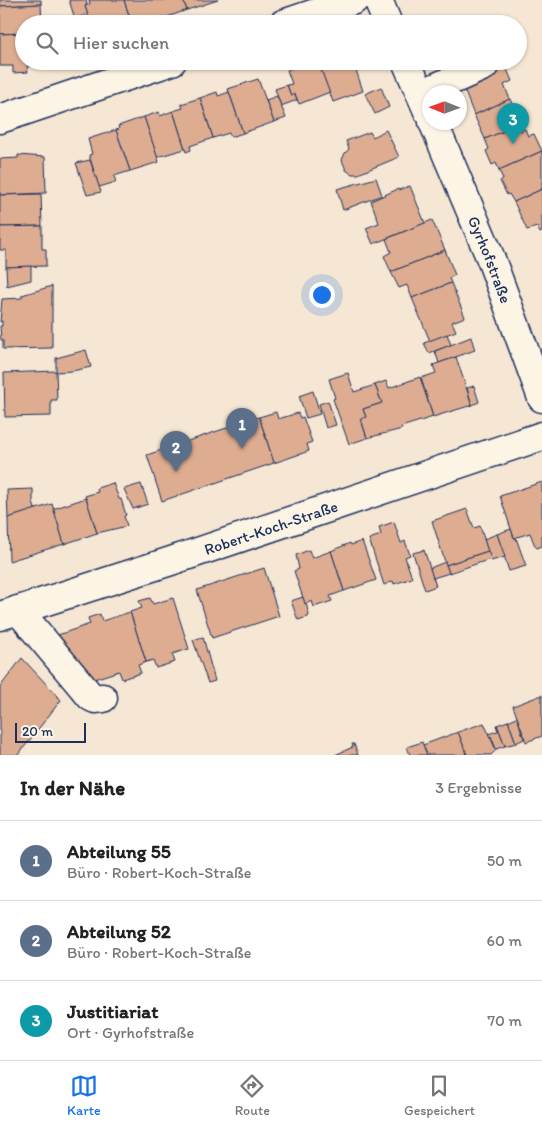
<!DOCTYPE html>
<html lang="de">
<head>
<meta charset="utf-8">
<style>
  :root { --surface:#fff; --page:#f2f2f2; --text:#222; --muted:#767676; --line:#e0e0e0; --accent:#1a73e8 }
  body { margin:0; font-family:Itim,sans-serif; background:var(--page); color:var(--text) }
  .compass { position:absolute; left:422px; top:85px; width:45px; height:45px; border-radius:50%; background:var(--surface); box-shadow:0 1px 4px #0004; rotate:271deg }
  .scale { position:absolute; left:15px; bottom:12px; width:71px; box-sizing:border-box; padding-left:5px; border:2px solid #1b2f5e; border-top:0; font-size:14px; line-height:18px; white-space:nowrap; color:#1b2f5e; -webkit-text-stroke:4px #fcf5e5; paint-order:stroke }
  .you { position:absolute; left:321px; top:294px; width:18px; height:18px; margin:-12px; border:4px solid #fff; border-radius:50%; background:#1a73e8; box-shadow:0 0 0 8px #1a73e833 }
  .badge { display:grid; place-items:center; width:32px; height:32px; border-radius:50%; background:var(--accent); color:#fff; font-size:16px; font-weight:700 }
  .pin { position:absolute; translate:-50% -41px; filter:drop-shadow(0 1px 2px #0008) }
  .pin::after { content:''; position:absolute; top:26px; width:18px; height:15px; background:inherit; clip-path:polygon(0 0,100% 0,50% 100%) }
  .list { margin:0; padding:0; list-style:none }
  h2 { display:flex; justify-content:space-between; align-items:center; height:65px; margin:0; padding:0 20px; font-size:21px }
  h2 small { font-size:16px; font-weight:400; color:var(--muted) }
  .list li { display:grid; grid-template-columns:32px 1fr auto; gap:15px; align-items:center; box-sizing:border-box; height:80px; padding:0 20px; border-top:1px solid var(--line) }
  .list b { display:block; font-size:19px; white-space:nowrap }
  .list p { margin:0; font-size:16px; white-space:nowrap; color:var(--muted) }
  .list em { font-size:16px; font-style:normal; color:var(--muted) }
  .icon { flex:none; width:28px; height:28px; fill:none; stroke:currentColor; stroke-width:2; stroke-linecap:round; stroke-linejoin:round }
  .map { position:relative; flex:none; width:542px; height:755px; overflow:hidden }
  .search { position:absolute; background:var(--surface); box-shadow:0 1px 4px #0004; left:15px; right:15px; top:15px; height:55px; display:flex; align-items:center; gap:12px; box-sizing:border-box; padding:0 18px; border-radius:28px; color:var(--muted); font-size:19px }
  .sheet { height:305px; background:var(--surface) }
  nav { display:flex; justify-content:space-around; align-items:center; box-sizing:border-box; height:70px; border-top:1px solid var(--line); background:var(--surface); font-size:14px; color:var(--muted) }
  nav a { display:grid; justify-items:center; gap:2px }
  nav .on { color:var(--accent) }
  .map>svg:first-child { display:block }
</style>
</head>
<body>
<div class="map">
<svg width="542" height="755" viewBox="0 0 542 755">
  <rect width="100%" height="100%" fill="#f6e7d4"/>
  <filter id="ink" filterUnits="userSpaceOnUse"><feTurbulence type="fractalNoise" baseFrequency=".02" numOctaves="2"/><feDisplacementMap in="SourceGraphic" scale="10" xChannelSelector="R" yChannelSelector="G"/><feConvolveMatrix kernelMatrix="1 2 1 2 8 2 1 2 1" color-interpolation-filters="sRGB"/></filter>
  <g filter="url(#ink)">
    <g fill="#dead91" stroke="#1b2f5e">
      <polygon points="0,0 41,0 41,4 0,6"/>
      <polygon points="69,0 86,0 87,5 85,6 88,14 75,19"/>
      <polygon points="89,0 124,0 132,24 91,24 85,6 90,4"/>
      <polygon points="124,0 183,0 187,10 147,24 132,24"/>
      <polygon points="183,0 218,0 187,10"/>
      <polygon points="41,4 42,24 24,24 24,33 0,34 0,6"/>
      <polygon points="24,33 24,61 42,61 42,66 27,66 28,72 13,73 13,66 0,66 0,34"/>
      <polygon points="311,61 318,61 330,92 299,104 295,94 291,96 287,85 292,84 287,70"/>
      <polygon points="318,61 353,61 363,91 333,102"/>
      <polygon points="506,67 512,81 504,85 510,99 474,115 463,87"/>
      <polygon points="258,79 274,122 243,133 228,89"/>
      <polygon points="287,85 291,96 295,94 297,100 281,106 275,89"/>
      <polygon points="381,87 389,107 375,114 365,94"/>
      <polygon points="217,92 218,96 229,92 243,133 231,137 229,133 213,138 200,98"/>
      <polygon points="277,96 286,118 274,122 266,100"/>
      <polygon points="200,98 213,138 190,146 191,150 186,152 173,111 183,108 181,104"/>
      <polygon points="510,99 517,114 514,116 518,125 485,139 474,115"/>
      <polygon points="173,111 185,149 157,157 144,117 159,112 160,116"/>
      <polygon points="144,117 159,162 130,171 116,130 119,129 118,126"/>
      <polygon points="518,125 521,131 525,129 528,136 534,134 542,151 499,170 496,163 492,165 486,151 489,149 485,139"/>
      <polygon points="116,130 130,171 114,176 116,182 99,187 89,155 92,154 88,139"/>
      <polygon points="386,130 399,157 358,174 352,174 346,170 342,160 345,153 349,149 346,141 370,132 373,137"/>
      <polygon points="542,151 542,189 514,202 509,194 507,195 500,181 503,179 499,170"/>
      <polygon points="18,155 45,157 46,193 0,195 0,159 18,158"/>
      <polygon points="90,160 101,192 87,195 76,163"/>
      <polygon points="376,178 382,195 343,210 337,189"/>
      <polygon points="410,186 425,223 373,244 366,228 379,223 371,201 398,189 399,190"/>
      <polygon points="542,189 542,232 540,233 537,227 527,230 514,202"/>
      <polygon points="41,194 42,226 0,227 0,195"/>
      <polygon points="432,220 445,250 391,272 384,256 391,252 386,239"/>
      <polygon points="42,226 42,249 46,249 46,266 6,267 6,250 0,250 0,227"/>
      <polygon points="445,250 455,275 449,278 451,283 412,298 407,285 399,288 391,272"/>
      <polygon points="31,266 31,280 7,286 6,267"/>
      <polygon points="451,283 465,317 452,322 456,331 430,341 412,298"/>
      <polygon points="52,286 52,348 3,349 3,340 1,340 0,326 2,326 2,321 0,322 2,299 22,298 22,295"/>
      <polygon points="447,334 451,345 429,353 424,343"/>
      <polygon points="471,337 475,350 439,363 435,351"/>
      <polygon points="86,350 91,367 72,371 56,372 56,358"/>
      <polygon points="456,357 472,405 433,417 421,378 436,373 433,365"/>
      <polygon points="56,371 57,400 51,400 51,416 5,417 4,373"/>
      <polygon points="348,373 354,392 375,385 382,403 363,409 366,417 361,419 367,438 349,444 333,399 335,398 329,379"/>
      <polygon points="420,377 433,417 401,427 402,429 367,438 361,419 366,417 363,409 382,403 375,385 386,381 389,388"/>
      <polygon points="474,386 479,402 472,405 467,388"/>
      <polygon points="313,391 320,414 306,418 299,396"/>
      <polygon points="328,401 336,425 326,428 319,404"/>
      <polygon points="276,412 278,419 298,413 300,418 303,417 312,442 307,444 309,451 274,463 259,417"/>
      <polygon points="259,417 274,463 162,501 147,455"/>
      <polygon points="542,482 542,546 537,548 535,546 530,533 514,538 500,496"/>
      <polygon points="113,483 119,499 121,499 126,515 124,516 127,526 97,533 85,496 98,492 97,488"/>
      <polygon points="141,484 148,504 133,509 124,489"/>
      <polygon points="33,489 33,502 35,509 38,509 8,518 7,490"/>
      <polygon points="86,498 97,533 64,544 53,509"/>
      <polygon points="52,504 64,544 9,561 8,518"/>
      <polygon points="467,509 474,528 480,526 488,551 446,565 432,521"/>
      <polygon points="394,522 401,543 405,541 410,555 405,557 412,578 394,584 393,581 384,585 369,539 381,535 379,527"/>
      <polygon points="511,529 514,538 516,538 526,566 509,571 497,534"/>
      <polygon points="497,534 505,557 491,561 484,539"/>
      <polygon points="362,541 376,580 344,591 331,551 350,543 351,545"/>
      <polygon points="309,550 312,558 331,551 344,591 330,596 332,601 314,607 312,601 305,604 294,571 299,569 296,555"/>
      <polygon points="424,550 436,586 425,590 413,553"/>
      <polygon points="488,551 491,559 449,573 446,565"/>
      <polygon points="445,562 449,573 433,578 430,568"/>
      <polygon points="264,568 279,616 212,638 197,590"/>
      <polygon points="303,597 305,604 306,603 309,615 308,617 298,620 291,601"/>
      <polygon points="150,598 153,604 173,598 189,649 172,654 175,662 156,668 153,660 146,662 130,612 142,608 139,601"/>
      <polygon points="130,612 146,662 138,665 141,673 122,679 119,671 91,680 55,636 90,624 88,618 100,614 102,621"/>
      <polygon points="203,637 215,681 208,683 193,640"/>
      <polygon points="22,658 61,700 18,755 0,755 0,687"/>
      <polygon points="542,695 542,736 526,742 513,706"/>
      <polygon points="517,717 524,739 516,743 508,721"/>
      <polygon points="508,721 516,743 505,746 497,725"/>
      <polygon points="484,723 496,750 491,755 467,755 458,732"/>
      <polygon points="496,725 497,725 505,746 496,749 491,736 490,737 488,734 498,731"/>
      <polygon points="458,732 467,755 427,755 423,745"/>
      <polygon points="422,742 427,755 410,755 407,747"/>
      <polygon points="352,744 354,744 358,755 335,755 353,747"/>
    </g>
    <g fill="none" stroke-linecap="round" stroke-linejoin="round">
      <g stroke="#1b2f5e" stroke-width="31">
        <g id="minor">
          <polyline points="378,0 388,24"/>
          <polyline points="283,24 354,0"/>
          <polyline points="406,61 428,111"/>
          <polyline points="421,94 484,66"/>
          <polyline points="0,119 172,61"/>
          <path id="s1" d="M433 122 491 259 542 398"/>
          <polyline points="18,610 91,697 95,699 103,698"/>
          <path id="s2" d="M0 616 171 561 542 436"/>
        </g>
      </g>
      <use href="#minor" stroke="#fcf5e5" stroke-width="28"/>
    </g>
  </g>
  <g text-anchor="middle" stroke-width="4" stroke-linejoin="round" paint-order="stroke">
    <g font-size="16" fill="#1b2f5e" stroke="#fcf5e5">
      <text dy="6" stroke="none"><textPath href="#s1" startOffset="149">Gyrhofstraße</textPath></text>
      <text dy="6" stroke="none"><textPath href="#s2" startOffset="285">Robert-Koch-Straße</textPath></text>
    </g>
  </g>
</svg>
<svg class="compass" viewBox="-18 -18 36 36"><path d="M0-13l5 13h-10z" fill="#e53935"/><path d="M0 13l5-13h-10z" fill="#767676"/></svg>
<div class="scale">20 m</div>
<div class="you"></div>
<div class="pin badge" style="left:242px;top:449px;background:#5c6f8a">1</div>
<div class="pin badge" style="left:176px;top:472px;background:#5c6f8a">2</div>
<div class="pin badge" style="left:513px;top:144px;background:#0f9aa8">3</div>
<div class="search"><svg class="icon" aria-label="search" viewBox="0 0 24 24"><circle cx="10" cy="10" r="6"/><path d="M15 15l6 6"/></svg>Hier suchen</div>
</div>
<section class="sheet">
<h2>In der Nähe<small>3 Ergebnisse</small></h2>
<ul class="list">
<li><span class="badge" style="background:#5c6f8a">1</span><div><b>Abteilung 55</b><p>Büro · Robert-Koch-Straße</p></div><em>50 m</em></li>
<li><span class="badge" style="background:#5c6f8a">2</span><div><b>Abteilung 52</b><p>Büro · Robert-Koch-Straße</p></div><em>60 m</em></li>
<li><span class="badge" style="background:#0f9aa8">3</span><div><b>Justitiariat</b><p>Ort · Gyrhofstraße</p></div><em>70 m</em></li>
</ul>
</section>
<nav>
<a class="on"><svg class="icon" aria-label="map" viewBox="0 0 24 24"><path d="M3 6l6-2 6 2 6-2v14l-6 2-6-2-6 2zM9 4v14M15 6v14"/></svg>Karte</a>
<a><svg class="icon" aria-label="directions" viewBox="0 0 24 24"><path d="M12 3l9 9-9 9-9-9zM9 14v-3h6M13 9l2 2-2 2"/></svg>Route</a>
<a><svg class="icon" aria-label="saved" viewBox="0 0 24 24"><path d="M7 4h10v16l-5-4-5 4z"/></svg>Gespeichert</a>
</nav>
</body>
</html>
